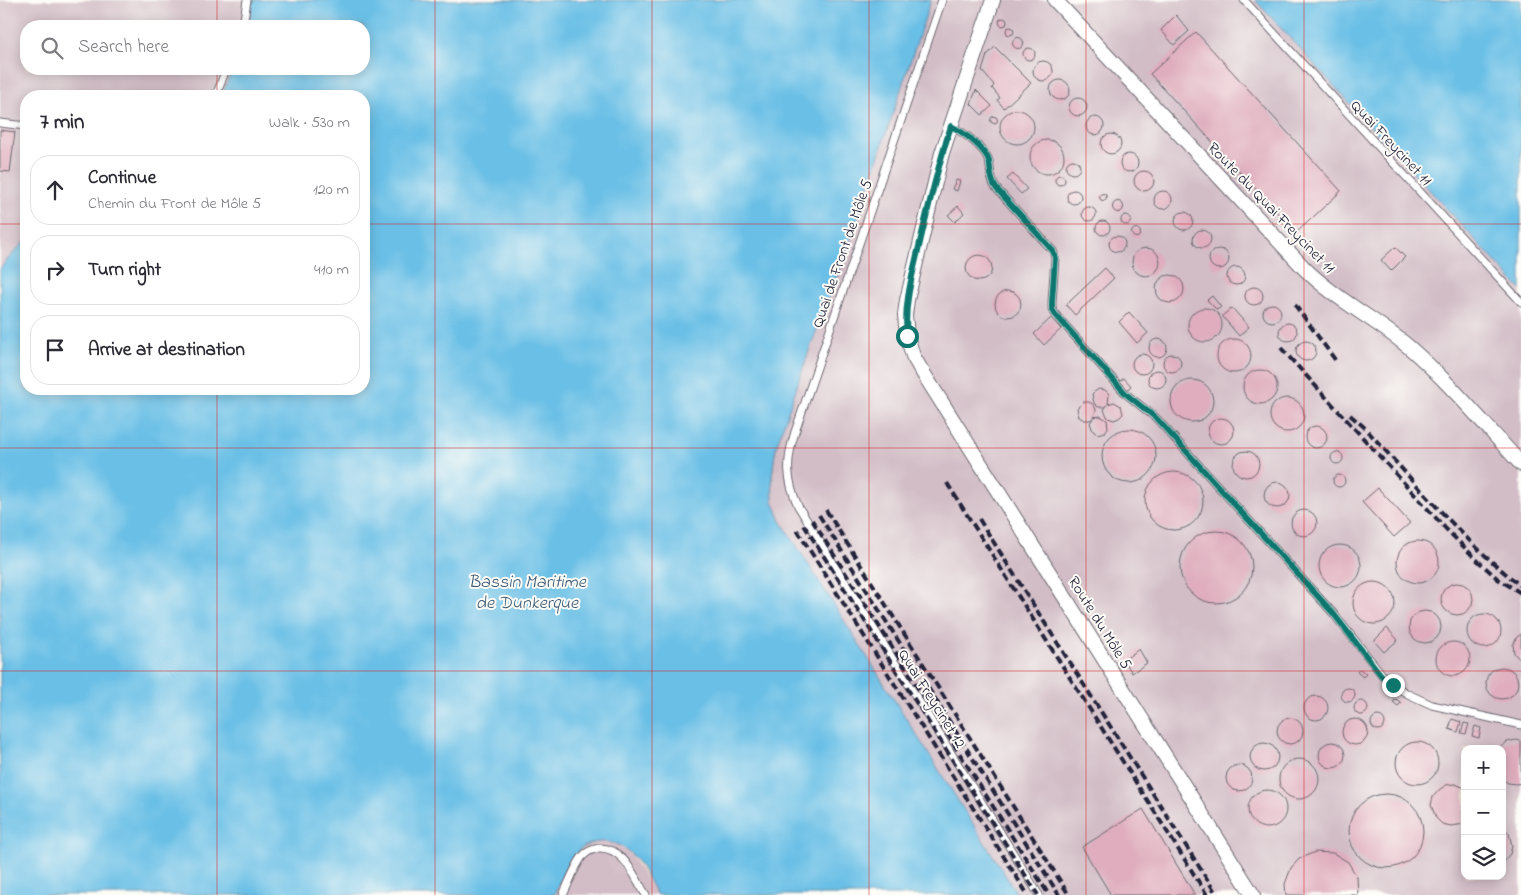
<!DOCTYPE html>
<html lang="en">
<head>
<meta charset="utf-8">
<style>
  :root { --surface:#fff; --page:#f7f7f7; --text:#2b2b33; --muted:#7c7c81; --line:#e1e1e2 }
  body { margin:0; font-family:"Indie Flower",sans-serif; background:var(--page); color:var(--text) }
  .controls { position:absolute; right:15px; bottom:15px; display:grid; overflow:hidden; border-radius:10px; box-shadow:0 2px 12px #0003 }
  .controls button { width:45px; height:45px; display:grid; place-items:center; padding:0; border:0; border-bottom:1px solid var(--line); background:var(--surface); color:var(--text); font:25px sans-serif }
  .stop { position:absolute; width:15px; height:15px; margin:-11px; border:4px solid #0f766e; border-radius:50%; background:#fff }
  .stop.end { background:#0f766e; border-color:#fff; box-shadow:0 1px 5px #0008 }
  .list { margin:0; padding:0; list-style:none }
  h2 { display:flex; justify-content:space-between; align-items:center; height:65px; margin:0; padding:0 20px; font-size:21px }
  h2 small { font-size:16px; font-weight:400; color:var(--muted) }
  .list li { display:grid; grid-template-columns:32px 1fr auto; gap:15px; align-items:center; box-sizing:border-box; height:70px; margin:0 10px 10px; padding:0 10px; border:1px solid var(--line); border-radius:20px }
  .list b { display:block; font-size:19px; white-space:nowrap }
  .list p { margin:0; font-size:16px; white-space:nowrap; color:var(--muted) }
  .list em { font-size:16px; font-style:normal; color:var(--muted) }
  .icon { flex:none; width:28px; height:28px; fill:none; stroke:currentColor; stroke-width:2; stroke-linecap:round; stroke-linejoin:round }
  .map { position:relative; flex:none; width:1521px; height:895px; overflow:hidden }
  .search { position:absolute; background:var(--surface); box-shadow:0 2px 12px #0003; left:20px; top:20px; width:350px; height:55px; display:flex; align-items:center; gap:12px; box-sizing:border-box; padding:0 18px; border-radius:20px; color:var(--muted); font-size:19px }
  .panel { position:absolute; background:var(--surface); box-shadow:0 2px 12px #0003; left:20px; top:90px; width:350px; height:305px; border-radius:20px }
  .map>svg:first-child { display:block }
</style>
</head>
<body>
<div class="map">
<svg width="1521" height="895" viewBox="0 0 1521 895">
  <rect width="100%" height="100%" fill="#fdfcf7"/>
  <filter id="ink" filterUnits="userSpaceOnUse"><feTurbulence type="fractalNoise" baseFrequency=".02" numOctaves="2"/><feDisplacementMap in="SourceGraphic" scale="10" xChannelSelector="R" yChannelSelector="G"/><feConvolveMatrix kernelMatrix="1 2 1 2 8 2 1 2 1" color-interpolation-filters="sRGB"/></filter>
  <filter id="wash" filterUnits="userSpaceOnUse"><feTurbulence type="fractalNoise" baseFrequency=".0096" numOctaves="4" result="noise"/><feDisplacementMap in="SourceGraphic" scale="20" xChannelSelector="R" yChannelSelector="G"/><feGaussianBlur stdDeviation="1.12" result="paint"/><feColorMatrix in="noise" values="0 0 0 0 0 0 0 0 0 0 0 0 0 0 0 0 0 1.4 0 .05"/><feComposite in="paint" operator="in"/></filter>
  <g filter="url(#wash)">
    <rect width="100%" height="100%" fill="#f6e7d2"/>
    <g fill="#d2bdc6" fill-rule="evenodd">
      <polygon points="0,0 252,0 248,26 26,26 26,69 232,69 222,96 26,96 26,240 7,260 0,269"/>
      <path d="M931 0H1255L1521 290V895H1018L781 521 773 501 772 475 776 447 809 351 853 232ZM1465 749H1502V876H1465Z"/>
      <polygon points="596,842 604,842 618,845 629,853 657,895 554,895 571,859 576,853 582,847"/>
    </g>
    <g fill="#6abfe6" stroke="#467090">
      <path d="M252 0H931L853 232 809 351 776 447 772 475 773 501 781 521 1018 895H657C649 882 641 864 630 853 615 838 589 838 575 854 565 865 560 882 554 895H0V269L7 260 26 240V389H364V96H222L232 69H364V26H248Z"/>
      <polygon points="1255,0 1521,0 1521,290"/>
    </g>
    <g id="blocks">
      <g fill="#dfadbe">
        <polygon points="1176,15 1189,31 1174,45 1161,30"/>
        <circle cx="1003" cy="22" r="4"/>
        <circle cx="1010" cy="31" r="4"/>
        <polygon points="1196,32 1341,191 1296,233 1150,74"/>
        <circle cx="1018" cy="43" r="5.5"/>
        <polygon points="995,47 1031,83 1004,108 997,100 1000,98 992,88 994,85 982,71 987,55"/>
        <circle cx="1029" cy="54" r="6"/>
        <circle cx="1043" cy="71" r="10"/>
        <circle cx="1060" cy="90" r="10"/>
        <polygon points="976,90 992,106 982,115 971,104"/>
        <circle cx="1078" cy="107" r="9"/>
        <circle cx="1017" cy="127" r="17"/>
        <circle cx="1095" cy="126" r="9"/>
        <circle cx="994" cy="120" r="3.5"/>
        <polygon points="0,130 15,132 10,172 0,171"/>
        <circle cx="1111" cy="144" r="10"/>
        <circle cx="1047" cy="157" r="17"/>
        <circle cx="1129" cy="163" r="9"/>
        <circle cx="1073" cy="167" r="7"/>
        <circle cx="1144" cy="181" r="10"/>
        <polygon points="1013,174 1027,189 1021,194 1007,179"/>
        <circle cx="1060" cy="180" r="5"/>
        <polygon points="956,180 960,181 957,191 952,189"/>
        <circle cx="1074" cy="197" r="7"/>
        <circle cx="1163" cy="200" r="9"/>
        <circle cx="1103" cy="197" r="3.5"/>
        <circle cx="1118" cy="207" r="5.5"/>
        <polygon points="958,206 964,213 955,222 948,215"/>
        <circle cx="1089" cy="214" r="7"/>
        <circle cx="1184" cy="221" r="9"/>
        <circle cx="1126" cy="220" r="5"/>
        <circle cx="1103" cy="228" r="7"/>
        <circle cx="1136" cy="233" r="4.5"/>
        <circle cx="1202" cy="239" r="9"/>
        <circle cx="1117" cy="244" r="8"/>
        <polygon points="1395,247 1405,257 1391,271 1381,260"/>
        <circle cx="1146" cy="262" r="14"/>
        <circle cx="1219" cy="259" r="10"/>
        <circle cx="979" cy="268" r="13"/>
        <circle cx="1236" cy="276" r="9"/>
        <polygon points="1105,268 1114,278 1075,315 1066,305"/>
        <circle cx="1170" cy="289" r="14"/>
        <circle cx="1254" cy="296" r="9"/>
        <circle cx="1008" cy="304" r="13"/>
        <polygon points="1212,296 1221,307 1217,310 1207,300"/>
        <circle cx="1272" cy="313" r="9"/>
        <polygon points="1232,308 1249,327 1239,336 1222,316"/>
        <circle cx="1205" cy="325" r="17"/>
        <polygon points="1129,312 1148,333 1137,343 1119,322"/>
        <polygon points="1051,318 1061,329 1044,345 1034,334"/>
        <circle cx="1288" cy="332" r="9"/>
        <circle cx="1158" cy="348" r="9"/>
        <circle cx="1234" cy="356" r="17"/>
        <circle cx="1306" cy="351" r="10"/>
        <circle cx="1172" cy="363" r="9"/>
        <circle cx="1142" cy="364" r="10"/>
        <circle cx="1157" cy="379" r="9"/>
        <circle cx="1260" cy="387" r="17"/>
        <polygon points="1124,378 1131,386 1127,390 1120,381"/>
        <circle cx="1192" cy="401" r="21"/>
        <polygon points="1099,389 1105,390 1109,394 1108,404 1114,402 1121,406 1123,414 1119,418 1114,420 1108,418 1104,410 1107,405 1104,407 1098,407 1094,403 1092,394 1094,392"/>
        <circle cx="1287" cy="415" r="17"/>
        <polygon points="1083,402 1089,402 1094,405 1096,410 1093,417 1100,416 1107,420 1108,428 1105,432 1097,434 1093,431 1090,423 1093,418 1090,420 1084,420 1079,417 1077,408"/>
        <circle cx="1221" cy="431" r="13"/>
        <circle cx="1316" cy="437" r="11"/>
        <circle cx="1129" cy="456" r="27"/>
        <circle cx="1246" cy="464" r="13"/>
        <circle cx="1337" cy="458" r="6"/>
        <circle cx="1174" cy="501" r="29"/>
        <circle cx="1339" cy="481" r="6"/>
        <circle cx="1277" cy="495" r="13"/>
        <polygon points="1378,488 1410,523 1394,537 1362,502"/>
        <circle cx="1304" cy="523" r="13"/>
        <circle cx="1216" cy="567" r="36"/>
        <circle cx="1418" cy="562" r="21"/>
        <circle cx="1340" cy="566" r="21"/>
        <circle cx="1374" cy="603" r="21"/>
        <circle cx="1457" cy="599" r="16"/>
        <circle cx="1425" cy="627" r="16"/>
        <circle cx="1484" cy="631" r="17"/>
        <polygon points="1387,628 1398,640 1384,652 1374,641"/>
        <polygon points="1521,634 1521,661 1514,653 1513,645 1516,638"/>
        <circle cx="1453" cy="659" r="17"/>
        <polygon points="1139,649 1147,663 1132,673 1124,660"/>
        <circle cx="1502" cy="683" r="16"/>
        <polygon points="1360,669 1366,674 1363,677 1357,672"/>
        <circle cx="1348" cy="695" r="7"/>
        <circle cx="1316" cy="708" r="12"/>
        <polygon points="1396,699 1401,703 1398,706 1393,702"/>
        <circle cx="1361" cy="708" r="7"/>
        <circle cx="1378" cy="723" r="7"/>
        <circle cx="1290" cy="731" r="13"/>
        <polygon points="1452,719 1461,722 1458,732 1449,729"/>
        <circle cx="1355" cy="732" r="13"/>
        <polygon points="1464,723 1469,724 1466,734 1461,733"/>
        <polygon points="1475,726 1481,728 1479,738 1472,736"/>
        <polygon points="1516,740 1521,741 1521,783 1516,784 1508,783 1502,779 1502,749 1498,749 1507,742"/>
        <circle cx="1417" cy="763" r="21"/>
        <circle cx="1332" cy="755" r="13"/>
        <circle cx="1264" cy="757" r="14"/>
        <circle cx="1299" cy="779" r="20"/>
        <circle cx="1239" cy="778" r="13"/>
        <polygon points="1455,784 1465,788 1465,824 1451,826 1442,824 1436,818 1431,805 1433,797 1439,790 1446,785"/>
        <circle cx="1267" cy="809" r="19"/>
        <circle cx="1386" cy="831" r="37"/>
        <polygon points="1143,809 1195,895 1111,895 1082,847"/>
        <polygon points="1502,826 1509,833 1512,846 1510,854 1502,863"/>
        <polygon points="1315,852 1333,853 1348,862 1357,877 1358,895 1286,895 1285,884 1291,868 1299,859"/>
      </g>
    </g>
  </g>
  <g filter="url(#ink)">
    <use href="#blocks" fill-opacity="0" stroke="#6c6770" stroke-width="1"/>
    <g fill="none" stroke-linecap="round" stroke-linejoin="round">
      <g stroke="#6c6770" stroke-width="9">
        <g id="service">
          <path d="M942 0 795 432C786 460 786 479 798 506L1039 895"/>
          <polyline points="1244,0 1521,302"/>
          <polyline points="243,26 247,0"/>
          <polyline points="216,96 226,69"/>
          <polyline points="0,123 26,126"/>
          <path d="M951 126C963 132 985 148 989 161 991 171 990 180 996 188L1053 251 1055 258 1052 302V309L1055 314 1126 394 1156 418 1333 613 1387 681 1408 694 1432 705 1521 725"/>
          <path d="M563 895C569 883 574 868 582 857 587 851 593 849 599 848 624 847 635 878 646 895"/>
        </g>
      </g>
      <g stroke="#6c6770" stroke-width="16">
        <g id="minor">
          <polyline points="993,0 942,153 907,300 905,315 907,336 913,356 920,368 1253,895"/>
          <path d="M1055 0 1304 268C1336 300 1376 319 1410 348 1450 383 1485 425 1521 464"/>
        </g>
      </g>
      <use href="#service" stroke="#fff" stroke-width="7"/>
      <use href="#minor" stroke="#fff" stroke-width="14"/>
      <g stroke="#22223b" stroke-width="4" stroke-dasharray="8 4" stroke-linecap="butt">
        <polyline points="1295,305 1336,361"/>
        <polyline points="1281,348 1446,529 1476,559 1498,579 1521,593"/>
        <path d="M1350 415 1363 426C1414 481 1462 540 1521 586"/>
        <polyline points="947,483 1207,895"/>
        <polyline points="826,510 1069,895"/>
        <polyline points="819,515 1059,895"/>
        <polyline points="979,519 1217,895"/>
        <polyline points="812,520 1049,895"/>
        <polyline points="804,525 1038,895"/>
        <polyline points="797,530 1028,895"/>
      </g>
    </g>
  </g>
  <g fill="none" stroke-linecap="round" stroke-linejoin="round" filter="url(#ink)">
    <path stroke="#0f766e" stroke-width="6" d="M907 336C903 302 914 270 921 238 930 200 939 162 951 126 963 132 985 148 989 161 991 171 990 180 996 188L1053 251 1055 258 1052 302V309L1055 314 1126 394 1156 418 1333 613 1381 675 1393 685"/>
  </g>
  <path fill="none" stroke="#d62828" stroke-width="1" stroke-opacity="0.55" d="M217 0V26M435 0V895M652 0V895M869 0V895M1086 0V895M1304 0V895M217 69V96M0 224H26M364 224H1521M217 389V895M0 448H1521M0 671H1521"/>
  <g text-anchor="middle" stroke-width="4" stroke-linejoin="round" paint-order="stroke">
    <g font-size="16" fill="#22223b" stroke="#fdfcf7">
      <text transform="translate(1392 142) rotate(47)" y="6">Quai Freycinet 11</text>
      <text transform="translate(1272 207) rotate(46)" y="6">Route du Quai Freycinet 11</text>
      <text transform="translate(841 253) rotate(-71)" y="6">Quai de Front de Môle 5</text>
      <text transform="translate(1101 622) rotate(58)" y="6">Route du Môle 5</text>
      <text transform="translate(933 698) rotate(58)" y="6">Quai Freycinet 12</text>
    </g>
    <g font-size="18" font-style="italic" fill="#3b5977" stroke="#fdfcf7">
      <text x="527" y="587">Bassin Maritime<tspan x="527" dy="21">de Dunkerque</tspan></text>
    </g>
  </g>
</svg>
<div class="controls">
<button>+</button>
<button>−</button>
<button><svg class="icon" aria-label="layers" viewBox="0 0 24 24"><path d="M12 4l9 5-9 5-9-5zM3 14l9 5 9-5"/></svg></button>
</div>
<div class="stop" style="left:907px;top:336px"></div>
<div class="stop end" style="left:1393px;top:685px"></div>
<div class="search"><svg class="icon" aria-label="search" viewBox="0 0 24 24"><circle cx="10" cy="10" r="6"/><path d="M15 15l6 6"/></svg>Search here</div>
<section class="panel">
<h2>7 min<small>Walk · 530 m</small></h2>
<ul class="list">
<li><svg class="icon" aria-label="ahead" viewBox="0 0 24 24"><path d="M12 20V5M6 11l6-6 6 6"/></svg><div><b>Continue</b><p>Chemin du Front de Môle 5</p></div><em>120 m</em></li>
<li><svg class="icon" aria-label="right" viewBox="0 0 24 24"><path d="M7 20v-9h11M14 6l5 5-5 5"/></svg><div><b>Turn right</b></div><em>410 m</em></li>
<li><svg class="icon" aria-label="arrive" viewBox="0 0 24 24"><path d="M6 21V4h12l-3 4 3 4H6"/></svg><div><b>Arrive at destination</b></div></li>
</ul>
</section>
</div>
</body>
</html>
